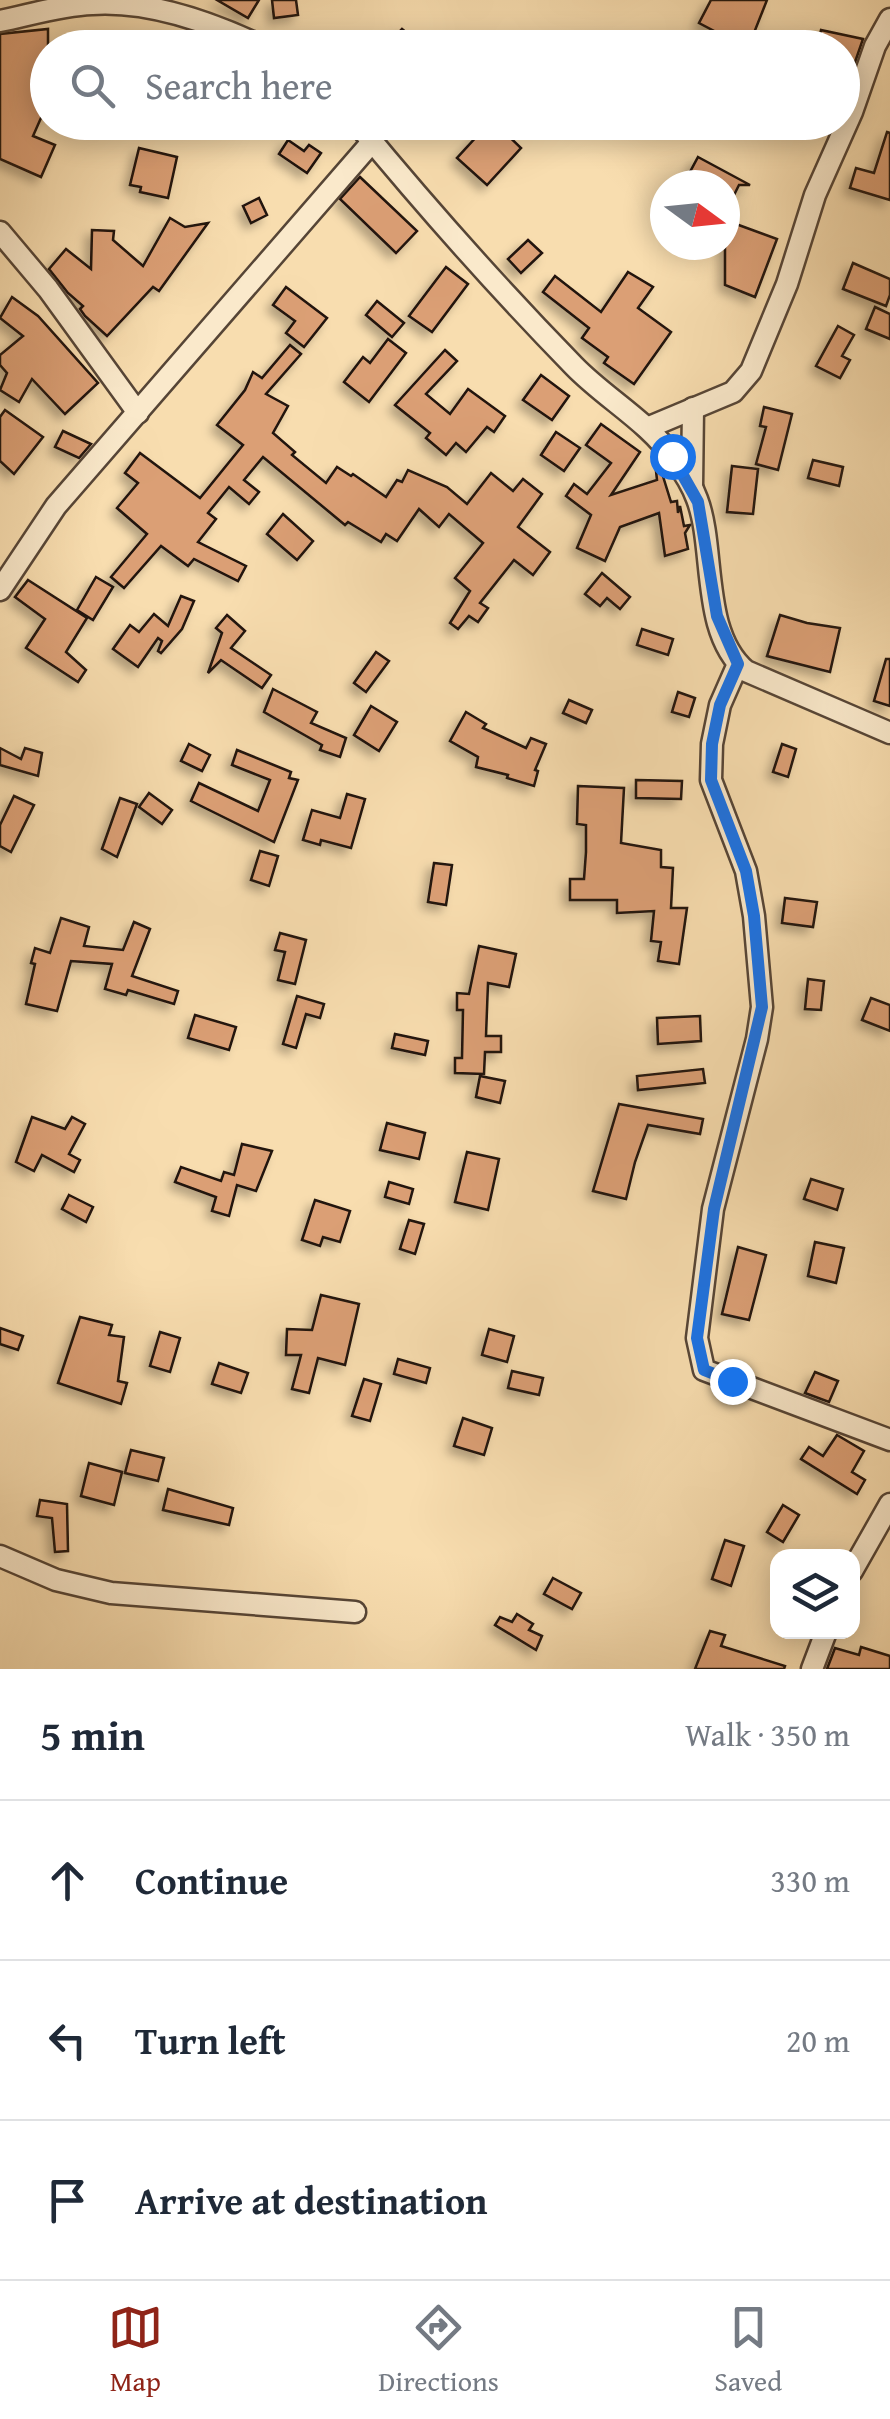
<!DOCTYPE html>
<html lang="en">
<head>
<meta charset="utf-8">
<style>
  :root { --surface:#fff; --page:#f6f6f7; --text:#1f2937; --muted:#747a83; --line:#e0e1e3; --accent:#8f2418 }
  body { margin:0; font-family:"Gentium Book Plus",serif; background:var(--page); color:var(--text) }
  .controls { position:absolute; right:30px; bottom:30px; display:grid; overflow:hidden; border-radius:20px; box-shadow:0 5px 25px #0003 }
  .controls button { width:90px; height:90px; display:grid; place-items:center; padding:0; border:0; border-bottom:2px solid var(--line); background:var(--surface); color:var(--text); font:50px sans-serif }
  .compass { position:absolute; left:650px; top:170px; width:90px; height:90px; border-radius:50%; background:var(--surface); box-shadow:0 5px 25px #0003; rotate:105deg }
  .stop { position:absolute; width:30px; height:30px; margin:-22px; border:8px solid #1a73e8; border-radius:50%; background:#fff }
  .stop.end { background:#1a73e8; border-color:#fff; box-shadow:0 2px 10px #0008 }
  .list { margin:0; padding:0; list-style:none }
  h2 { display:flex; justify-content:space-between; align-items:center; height:130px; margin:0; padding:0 40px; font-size:42px }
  h2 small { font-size:32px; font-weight:400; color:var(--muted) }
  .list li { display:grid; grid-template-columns:65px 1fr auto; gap:30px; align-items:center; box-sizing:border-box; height:160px; padding:0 40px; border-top:2px solid var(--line) }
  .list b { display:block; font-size:38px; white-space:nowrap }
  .list em { font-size:32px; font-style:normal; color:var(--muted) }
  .icon { flex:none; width:55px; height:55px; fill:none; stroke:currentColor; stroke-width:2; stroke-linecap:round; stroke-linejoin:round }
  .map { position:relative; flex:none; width:890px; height:1669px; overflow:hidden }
  .search { position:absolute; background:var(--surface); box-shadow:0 5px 25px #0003; left:30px; right:30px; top:30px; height:110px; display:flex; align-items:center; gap:25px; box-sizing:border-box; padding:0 35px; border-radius:55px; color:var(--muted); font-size:38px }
  .sheet { height:610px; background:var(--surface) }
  nav { display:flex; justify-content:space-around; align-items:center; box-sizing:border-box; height:140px; border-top:2px solid var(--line); background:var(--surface); font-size:28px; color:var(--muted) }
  nav a { display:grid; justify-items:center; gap:5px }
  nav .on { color:var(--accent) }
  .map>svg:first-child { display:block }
</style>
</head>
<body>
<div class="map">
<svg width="890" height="1669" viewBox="0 0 890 1669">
  <defs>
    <filter id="shadow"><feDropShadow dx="-6" dy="6" stdDeviation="5" flood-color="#0004"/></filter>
  </defs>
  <rect width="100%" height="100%" fill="#f8ddaf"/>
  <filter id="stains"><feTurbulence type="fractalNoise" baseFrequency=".002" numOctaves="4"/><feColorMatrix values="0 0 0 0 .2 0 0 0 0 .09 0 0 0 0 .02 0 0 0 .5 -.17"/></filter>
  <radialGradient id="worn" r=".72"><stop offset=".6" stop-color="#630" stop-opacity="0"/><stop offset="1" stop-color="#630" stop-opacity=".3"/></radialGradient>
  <g fill="#db9f74" stroke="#20120d" stroke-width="2.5" filter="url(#shadow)">
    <polygon points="217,0 259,0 248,18"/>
    <polygon points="272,0 296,0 298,15 274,18"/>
    <polygon points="711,0 767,0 750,43 722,32 720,34 699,23"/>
    <polygon points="48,29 48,102 33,136 55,145 41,177 0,159 0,34"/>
    <polygon points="402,29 426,48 384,48"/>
    <polygon points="821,30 863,39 854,65 842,63 842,48 817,48"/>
    <polygon points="490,122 494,122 521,148 487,185 457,158"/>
    <polygon points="887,132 890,133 890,200 850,188 856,168 874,173"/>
    <polygon points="288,140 304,151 309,145 321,153 307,173 279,154"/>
    <polygon points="139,148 177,157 168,198 140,192 141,187 130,185"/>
    <polygon points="698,157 750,185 739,185 725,213 725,185 683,185"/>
    <polygon points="360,177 417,231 396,253 340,199"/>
    <polygon points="259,198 267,215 251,223 243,206"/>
    <polygon points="170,218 185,227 208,223 159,291 153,287 107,336 85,316 80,309 83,306 68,293 49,269 66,249 91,269 92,230 114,231 113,240 143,266"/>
    <polygon points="725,220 777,239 755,297 725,285"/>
    <polygon points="528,240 542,253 521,273 508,259"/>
    <polygon points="853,263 890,279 890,295 886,306 843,289"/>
    <polygon points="446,267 468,284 432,332 409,316"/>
    <polygon points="628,272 653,287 638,308 671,332 634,384 604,363 608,357 582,338 589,328 543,292 555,276 601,312"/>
    <polygon points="286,287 327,318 304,347 286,333 295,321 273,305"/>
    <polygon points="12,297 38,316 98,383 65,414 32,379 19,402 0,390 7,373 0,365 0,355 23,336 0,318"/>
    <polygon points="377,301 404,323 392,337 366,315"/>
    <polygon points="875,307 890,314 890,339 866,329"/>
    <polygon points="838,326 854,335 842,356 850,360 840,378 816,366"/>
    <polygon points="388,339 406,353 369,402 344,382 363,357 370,363"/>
    <polygon points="290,345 301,354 266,394 288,406 273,433 295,452 292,455 326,483 337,467 351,476 353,474 386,497 397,480 402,482 408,470 447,487 467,504 491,473 513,491 523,479 542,494 518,527 550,552 533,575 514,560 480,603 488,608 478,622 469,616 458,629 450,623 470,591 455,578 483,543 449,514 439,527 419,509 397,541 386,534 381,542 348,522 345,525 263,457 244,480 259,492 249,504 229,487 208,513 216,519 198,542 246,566 238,581 194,559 188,566 161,546 124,588 111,577 147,534 117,508 138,483 125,473 140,453 200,498 243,445 217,425 245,390 253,372 262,378"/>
    <polygon points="445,350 457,361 426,394 450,414 468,389 505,416 494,432 487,427 466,452 456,443 446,455 426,438 430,433 395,405"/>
    <polygon points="541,375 569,396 552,420 523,400"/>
    <polygon points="764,407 792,414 778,470 756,464 766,427 760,426"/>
    <polygon points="5,410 43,437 14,474 0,461 0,417"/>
    <polygon points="601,424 640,452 611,495 657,480 656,471 661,470 671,502 677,501 678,513 680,506 684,526 690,525 685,533 688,549 665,556 659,513 620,527 605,561 577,548 591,515 566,496 574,484 587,494 611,463 586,445"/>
    <polygon points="63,431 91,444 79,458 55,447"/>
    <polygon points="556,432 580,448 564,471 541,455"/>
    <polygon points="813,460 843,467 839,486 808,478"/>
    <polygon points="732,466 758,469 753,514 727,512"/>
    <polygon points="283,514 313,541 297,560 267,534"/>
    <polygon points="602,573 630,597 620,609 607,598 600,606 585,594"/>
    <polygon points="96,577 113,587 93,620 77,610"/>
    <polygon points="28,580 87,618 66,652 86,670 78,682 26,648 45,619 15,597"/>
    <polygon points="181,596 194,601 182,629 161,653 158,651 162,641 158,638 138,667 113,649 130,625 139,632 154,614 168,626"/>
    <polygon points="227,615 245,631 231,648 271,675 262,688 221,660 208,673 222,633 216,628"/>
    <polygon points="780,615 807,623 840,628 830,672 767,656"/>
    <polygon points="642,629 673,639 668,655 637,645"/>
    <polygon points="376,652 389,661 366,692 354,683"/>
    <polygon points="886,659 890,659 890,706 874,701"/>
    <polygon points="273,689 317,712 311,723 346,738 340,757 320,750 322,745 264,712"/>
    <polygon points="678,692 695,698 689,717 672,712"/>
    <polygon points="569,700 592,710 586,723 563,713"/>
    <polygon points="371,706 397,722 379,751 354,735"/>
    <polygon points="466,712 486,724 483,728 526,748 531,738 546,744 535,770 538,771 534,786 507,778 508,775 476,767 478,757 450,741"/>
    <polygon points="189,744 210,755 202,771 181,761"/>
    <polygon points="782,744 796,749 788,777 773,772"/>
    <polygon points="0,748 21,759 25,748 42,753 38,776 0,765"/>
    <polygon points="237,750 291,772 289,778 298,780 274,842 191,801 199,783 258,811 270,780 232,765"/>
    <polygon points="636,780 682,781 681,799 636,798"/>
    <polygon points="578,786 624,788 621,843 661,850 661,867 673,868 671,908 687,908 679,964 658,961 661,942 651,941 654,911 617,913 617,900 570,900 570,879 584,879 586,852 586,825 577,824"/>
    <polygon points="149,793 172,810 162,824 139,807"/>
    <polygon points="347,794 365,799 351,848 321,840 320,845 303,840 312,810 340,818"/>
    <polygon points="14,796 34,805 11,852 0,846 0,825"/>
    <polygon points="120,798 137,804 117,857 102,849"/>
    <polygon points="260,851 278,856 269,886 251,880"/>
    <polygon points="434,863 452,865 446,905 428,902"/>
    <polygon points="785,898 817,902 813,927 782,923"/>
    <polygon points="61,918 89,927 84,946 123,950 134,922 150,929 132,976 178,991 174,1004 128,990 126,995 105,989 112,964 71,961 57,1011 26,1004 35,964 31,963 35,948 50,953"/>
    <polygon points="280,933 306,940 295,984 278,980 285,952 275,950"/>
    <polygon points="479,946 516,954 509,987 488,983 486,1036 501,1036 501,1052 485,1052 484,1074 455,1073 455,1058 462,1058 463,1010 457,1010 457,993 469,994"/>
    <polygon points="808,979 824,981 821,1010 805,1009"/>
    <polygon points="297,996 324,1004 320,1018 306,1014 296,1048 283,1044"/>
    <polygon points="871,998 890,1005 890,1031 862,1020"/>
    <polygon points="195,1015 236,1027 229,1050 188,1038"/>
    <polygon points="700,1016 701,1041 658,1044 657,1018"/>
    <polygon points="395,1034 428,1041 425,1055 392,1048"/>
    <polygon points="703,1069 705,1083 638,1090 637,1076"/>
    <polygon points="480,1076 505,1081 500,1103 476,1097"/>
    <polygon points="619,1104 703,1119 700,1134 648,1125 635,1162 626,1199 593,1191"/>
    <polygon points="32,1117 65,1129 72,1117 85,1124 69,1154 80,1160 74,1172 42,1155 34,1171 16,1162"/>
    <polygon points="387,1123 425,1133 419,1159 380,1150"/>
    <polygon points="242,1144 272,1151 256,1191 237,1185 229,1216 212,1211 216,1197 175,1182 181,1167 221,1181 224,1172 234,1175"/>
    <polygon points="467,1152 499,1159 488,1210 455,1202"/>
    <polygon points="811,1179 843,1189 837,1210 804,1199"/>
    <polygon points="389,1182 413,1189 409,1204 385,1197"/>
    <polygon points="69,1195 93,1207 86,1222 62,1209"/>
    <polygon points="315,1200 350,1211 340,1242 323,1237 320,1246 302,1240"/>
    <polygon points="409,1220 424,1224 415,1254 400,1249"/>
    <polygon points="815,1242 844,1248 836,1283 808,1276"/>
    <polygon points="738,1247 766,1255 749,1320 722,1314"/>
    <polygon points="321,1295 359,1304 345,1365 318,1358 309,1393 292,1389 301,1355 286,1355 287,1329 312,1330"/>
    <polygon points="80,1317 112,1325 109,1335 124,1337 118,1381 127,1383 121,1404 58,1383"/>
    <polygon points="0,1328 23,1336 18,1350 0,1344"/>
    <polygon points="489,1329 514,1336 507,1362 482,1355"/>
    <polygon points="160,1332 180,1338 170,1372 150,1366"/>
    <polygon points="398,1359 430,1368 426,1383 394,1374"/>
    <polygon points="219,1363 248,1373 241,1393 212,1384"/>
    <polygon points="512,1371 543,1378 539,1395 508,1388"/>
    <polygon points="815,1372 838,1381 829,1402 805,1393"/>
    <polygon points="364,1379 381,1384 370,1421 352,1416"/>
    <polygon points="463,1418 492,1428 484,1455 454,1446"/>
    <polygon points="837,1435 864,1451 852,1472 865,1480 857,1494 801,1459 809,1447 823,1456"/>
    <polygon points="131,1450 164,1458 158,1481 125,1473"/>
    <polygon points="89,1463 122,1472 114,1505 81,1496"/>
    <polygon points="168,1489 233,1508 229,1525 163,1510"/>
    <polygon points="40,1500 67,1504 68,1551 55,1552 52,1518 37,1516"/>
    <polygon points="783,1505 799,1515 783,1542 767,1532"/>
    <polygon points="725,1540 744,1546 731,1586 712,1579"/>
    <polygon points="553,1578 581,1593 572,1609 544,1594"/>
    <polygon points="517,1614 533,1624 529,1630 542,1636 536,1650 495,1625 500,1617 512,1622"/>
    <polygon points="710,1631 725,1635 721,1646 785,1666 784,1669 695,1669"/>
    <polygon points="861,1647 890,1656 890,1669 827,1669 835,1648 859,1655"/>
  </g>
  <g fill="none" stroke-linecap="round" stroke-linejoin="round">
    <g stroke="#564536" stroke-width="25">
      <g id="minor">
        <path d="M0 21C30 15 62 5 92 4 151 0 213 23 265 48"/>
        <path d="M356 122C426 207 498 288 574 366 606 399 648 421 674 459 683 471 692 485 697 499 716 549 700 632 746 671L890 733"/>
        <polyline points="0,232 48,289 138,413"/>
        <polyline points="647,428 733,392 751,371 787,284 815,195 852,112 875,46 890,19"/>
        <polyline points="692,486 693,408"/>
        <polyline points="0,590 56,506 372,142"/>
        <polyline points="738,664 720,705 712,744 711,780 746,871 754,916 762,1007 757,1039 713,1209 697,1338 704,1370 890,1440"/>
        <polyline points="0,1556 56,1580 111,1593 355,1612"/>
        <polyline points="852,1571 890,1504"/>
        <polyline points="812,1669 826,1632"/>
      </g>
    </g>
    <use href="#minor" stroke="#fae9cb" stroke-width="20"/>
  </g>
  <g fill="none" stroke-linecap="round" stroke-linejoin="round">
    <polyline stroke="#1a73e8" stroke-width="12" points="672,456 698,502 717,616 738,664 720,705 712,744 711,780 746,871 754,916 762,1007 714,1209 697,1338 704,1370 732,1381"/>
  </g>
  <rect width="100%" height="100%" filter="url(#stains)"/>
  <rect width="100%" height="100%" fill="url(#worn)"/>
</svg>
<div class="controls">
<button><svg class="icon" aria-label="layers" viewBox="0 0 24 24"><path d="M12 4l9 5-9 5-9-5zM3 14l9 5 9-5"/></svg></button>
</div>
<svg class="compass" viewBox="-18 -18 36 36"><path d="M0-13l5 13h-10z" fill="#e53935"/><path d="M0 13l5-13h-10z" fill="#747a83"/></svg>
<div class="stop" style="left:672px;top:456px"></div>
<div class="stop end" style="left:732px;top:1381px"></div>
<div class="search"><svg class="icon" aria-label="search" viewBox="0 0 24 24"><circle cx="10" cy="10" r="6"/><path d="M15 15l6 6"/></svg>Search here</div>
</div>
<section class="sheet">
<h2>5 min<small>Walk · 350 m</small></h2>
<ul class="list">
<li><svg class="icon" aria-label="ahead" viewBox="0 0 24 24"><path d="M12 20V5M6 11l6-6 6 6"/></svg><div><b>Continue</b></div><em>330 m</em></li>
<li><svg class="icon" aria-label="left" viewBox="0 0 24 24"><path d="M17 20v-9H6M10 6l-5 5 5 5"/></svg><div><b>Turn left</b></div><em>20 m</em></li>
<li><svg class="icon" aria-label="arrive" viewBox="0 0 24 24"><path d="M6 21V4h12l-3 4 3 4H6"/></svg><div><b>Arrive at destination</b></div></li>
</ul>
</section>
<nav>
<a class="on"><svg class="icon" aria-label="map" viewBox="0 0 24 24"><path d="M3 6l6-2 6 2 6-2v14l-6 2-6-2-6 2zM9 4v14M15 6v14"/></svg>Map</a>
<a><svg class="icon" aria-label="directions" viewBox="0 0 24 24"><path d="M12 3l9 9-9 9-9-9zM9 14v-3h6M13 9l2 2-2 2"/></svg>Directions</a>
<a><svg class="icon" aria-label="saved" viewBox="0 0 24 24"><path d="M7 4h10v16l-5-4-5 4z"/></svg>Saved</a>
</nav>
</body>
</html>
